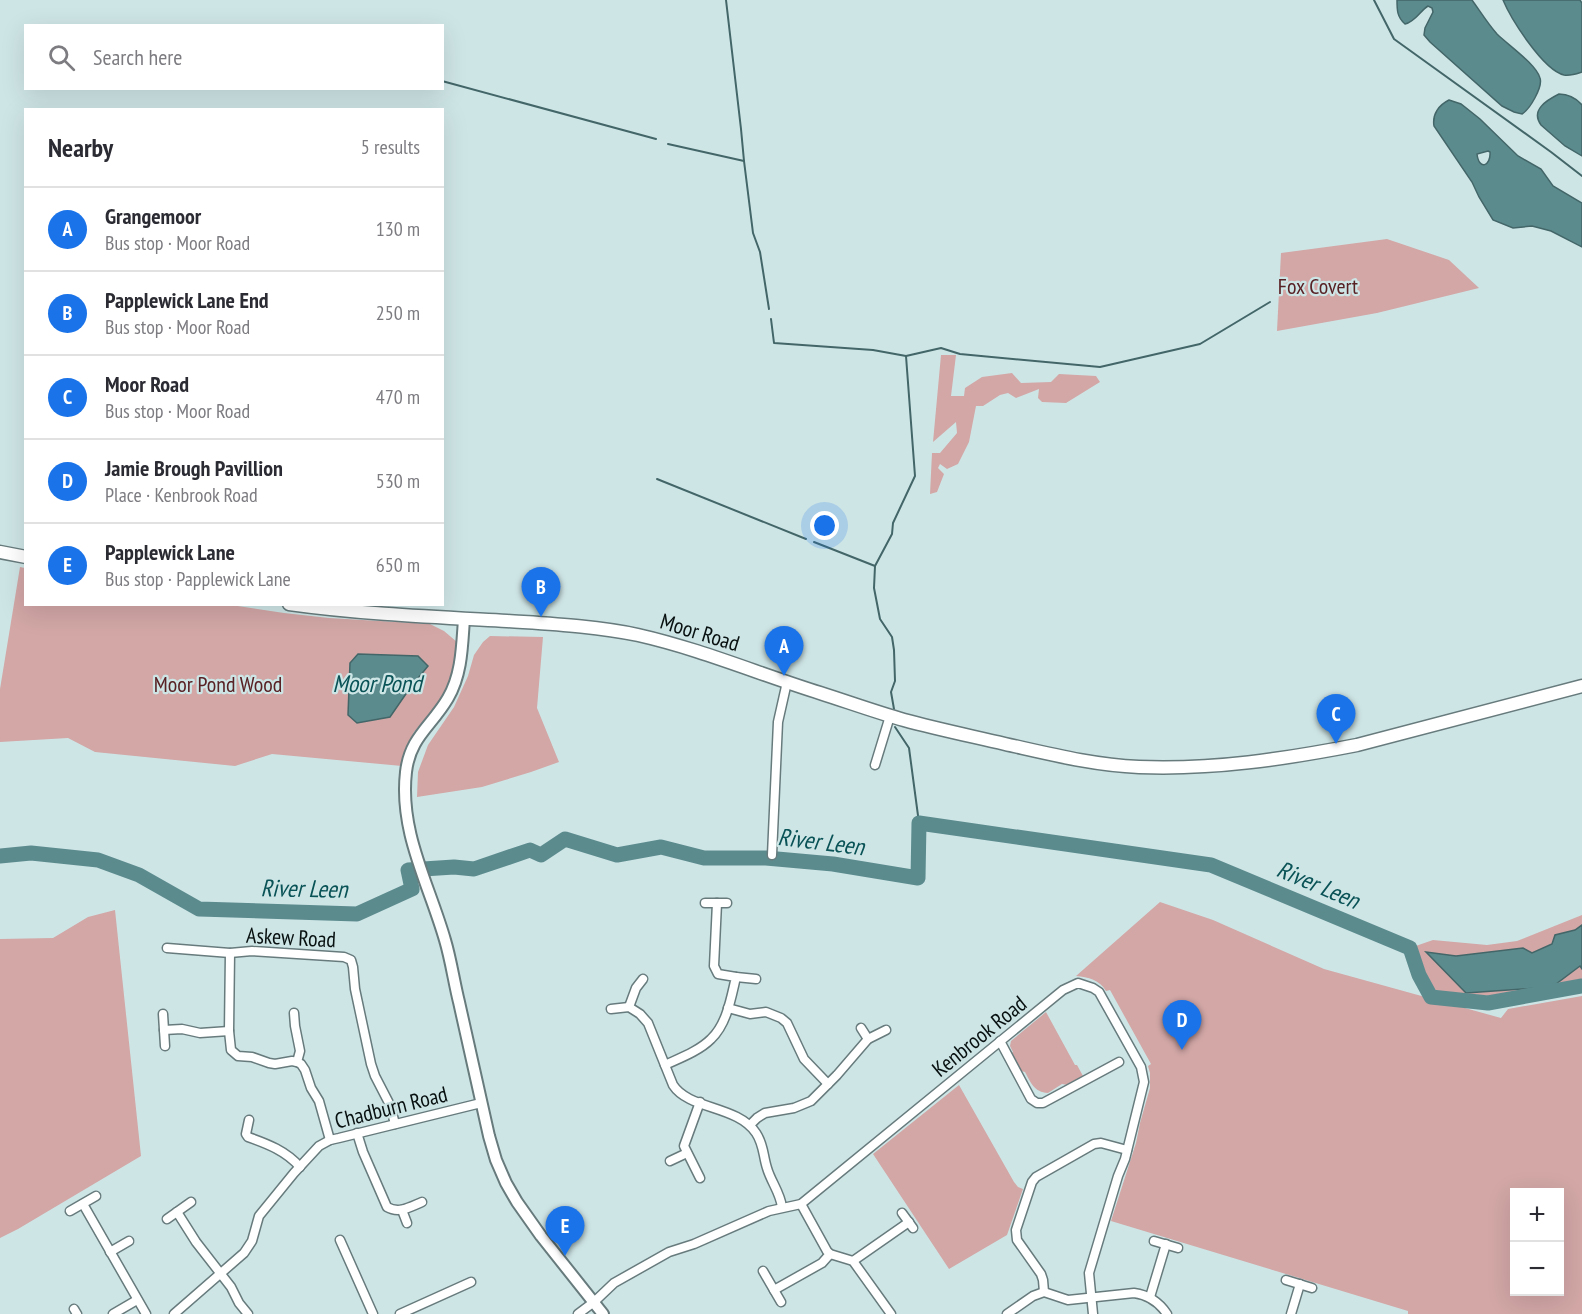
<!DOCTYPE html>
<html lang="en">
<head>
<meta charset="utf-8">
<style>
  :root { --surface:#fff; --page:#f7f7f7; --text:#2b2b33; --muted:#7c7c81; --line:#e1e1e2; --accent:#1a73e8 }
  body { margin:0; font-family:"PT Sans Narrow",sans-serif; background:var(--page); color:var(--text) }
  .controls { position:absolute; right:18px; bottom:18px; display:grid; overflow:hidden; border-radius:0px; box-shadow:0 6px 24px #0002 }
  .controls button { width:54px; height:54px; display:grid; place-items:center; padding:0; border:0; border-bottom:2px solid var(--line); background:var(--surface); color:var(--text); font:30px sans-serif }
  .you { position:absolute; left:825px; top:526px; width:21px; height:21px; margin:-15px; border:4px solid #fff; border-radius:50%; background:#1a73e8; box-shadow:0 0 0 9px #1a73e833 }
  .badge { display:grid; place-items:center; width:39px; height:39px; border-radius:50%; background:var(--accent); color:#fff; font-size:20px; font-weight:700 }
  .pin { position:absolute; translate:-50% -50px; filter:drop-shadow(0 2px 3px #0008) }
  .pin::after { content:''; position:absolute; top:32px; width:21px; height:18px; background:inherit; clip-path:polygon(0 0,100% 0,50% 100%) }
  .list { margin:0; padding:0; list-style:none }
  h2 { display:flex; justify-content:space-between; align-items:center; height:78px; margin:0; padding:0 24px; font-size:26px }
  h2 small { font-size:20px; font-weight:400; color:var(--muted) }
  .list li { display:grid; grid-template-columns:39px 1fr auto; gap:18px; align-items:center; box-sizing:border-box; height:84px; padding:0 24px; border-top:2px solid var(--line) }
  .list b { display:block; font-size:22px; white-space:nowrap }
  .list p { margin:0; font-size:20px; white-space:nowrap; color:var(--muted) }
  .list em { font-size:20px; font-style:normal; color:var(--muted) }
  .icon { flex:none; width:33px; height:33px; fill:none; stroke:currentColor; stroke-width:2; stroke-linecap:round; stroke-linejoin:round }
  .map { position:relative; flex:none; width:1582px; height:1314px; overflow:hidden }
  .search { position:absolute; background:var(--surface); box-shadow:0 6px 24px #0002; left:24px; top:24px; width:420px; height:66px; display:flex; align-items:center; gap:15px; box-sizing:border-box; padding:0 21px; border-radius:0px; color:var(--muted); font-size:22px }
  .panel { position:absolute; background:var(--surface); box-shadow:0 6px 24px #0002; left:24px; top:108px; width:420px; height:498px; border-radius:0px }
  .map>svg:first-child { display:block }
</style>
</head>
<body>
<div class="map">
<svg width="1582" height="1314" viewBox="0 0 1582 1314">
  <rect width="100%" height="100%" fill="#cee5e6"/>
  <g fill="#d2a7a6" fill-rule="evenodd">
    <polygon points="1387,239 1449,260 1479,288 1377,313 1277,331 1281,253"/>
    <polygon points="941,355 956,355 951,396 964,396 965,388 982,377 1012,373 1021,383 1051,382 1059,374 1096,376 1100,382 1066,403 1042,402 1038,398 1039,389 1016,398 1008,393 1000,395 983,406 976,406 969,442 958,464 947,469 940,464 938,468 944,474 937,492 930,494 932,453 940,453 957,433 956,422 933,442"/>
    <path d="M20 567 25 568 26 604 231 605 284 613 329 618 430 624 444 631 457 642 458 655 448 685 439 702 414 732 404 755 402 766 272 754 235 766 95 752 68 738 0 742V689ZM418 656 428 666 410 688Z"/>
    <polygon points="490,636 543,637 537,708 559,762 531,772 482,787 417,797 418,772 428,745 454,707 468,676 474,655 483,642"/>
    <path d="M1160 902 1213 920 1324 969 1501 1018 1508 1009 1582 996V1314H1408V1311L1111 1221 1136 1143 1140 1123 1150 1088V1073L1148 1066 1151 1064 1110 990 1106 991C1100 980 1088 977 1076 976ZM1514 1192H1560V1292H1514Z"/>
    <polygon points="115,910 141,1156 18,1229 0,1238 0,939 53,938 88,917"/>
    <polygon points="1582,915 1582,986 1488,1003 1431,997 1419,975 1410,948 1433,940 1487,945 1517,941"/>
    <path d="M1046 1012 1075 1065H1077L1083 1076 1068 1085 1062 1084 1048 1093C1034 1092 1031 1083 1025 1072L1021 1071 1011 1053 1013 1052 1010 1046 1011 1041Z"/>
    <polygon points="959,1085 1014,1182 1018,1187 1023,1189 1007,1235 949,1269 873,1154"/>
  </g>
  <g fill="#5c8b8e" stroke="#436668" stroke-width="1.5" fill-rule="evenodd">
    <path d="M1397 0H1472C1480 11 1488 24 1497 34 1508 45 1536 64 1540 78 1543 87 1530 109 1522 114L1514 112 1502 106 1430 42 1424 35 1425 28 1433 12 1432 8 1428 6C1420 11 1415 22 1405 24 1397 17 1397 10 1397 0Z"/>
    <path d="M1503 0H1580L1582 3V72C1576 74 1571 76 1564 75 1543 70 1511 19 1503 0Z"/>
    <path d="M1559 94C1569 94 1576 98 1582 105V156L1565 146 1541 125C1530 110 1547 100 1559 94Z"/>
    <path d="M1449 100 1461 104 1480 119 1518 156 1541 169 1553 186 1582 203V247L1551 231 1532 226 1513 228 1493 220 1479 197 1472 182 1434 126C1432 114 1439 105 1449 100ZM1488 151 1490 152C1491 166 1479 171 1477 154Z"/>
    <polygon points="358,654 418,656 428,666 410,688 390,717 357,723 348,715 350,663"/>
    <polygon points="1582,925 1582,969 1580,966 1552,987 1466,993 1426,952 1456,956 1523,948 1532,953 1552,944 1555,935 1575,930"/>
  </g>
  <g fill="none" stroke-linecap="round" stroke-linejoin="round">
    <g stroke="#436668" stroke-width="2">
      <polyline points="726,0 741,129 744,161 753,233 760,252 769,309"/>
      <polyline points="1374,0 1394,39 1551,152 1582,176"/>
      <polyline points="442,81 656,139"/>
      <polyline points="668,144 744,161"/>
      <polyline points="771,319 774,343 873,350 906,356 941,348 960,354 1100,367 1200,344 1270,302"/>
      <polyline points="657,479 806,539"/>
      <polyline points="814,542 875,566"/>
      <polyline points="894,709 891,692 895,681 894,650 892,637 880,619 874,588 875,566 892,534 893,523 915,476 906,356"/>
      <polyline points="895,727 909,748 919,823"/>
    </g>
    <polyline stroke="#5c8b8e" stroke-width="15" points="0,856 31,853 98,860 139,875 199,909 357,914 412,889 408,870 454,867 474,869 530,850 541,855 565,839 617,855 661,847 704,858 766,858 833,864 918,878 919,823 1211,865 1410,948 1419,975 1431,997 1488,1003 1582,986"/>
    <g stroke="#677b7d" stroke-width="11">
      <g id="minor">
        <polyline points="875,765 890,716"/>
        <polyline points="772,855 778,722 787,682"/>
        <polyline points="705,903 727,903"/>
        <polyline points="167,948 230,953 252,951 344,957 351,960 353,967 355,989 371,1064 375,1076 390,1105 395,1124"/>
        <polyline points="230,953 229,1031 231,1050 238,1056 252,1057 269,1063 275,1064 292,1061 297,1062 301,1064 305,1070 311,1088 319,1101 330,1140"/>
        <polyline points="736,977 756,979"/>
        <polyline points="629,1007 636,988 643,979"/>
        <polyline points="728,1008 750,1014 766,1012 781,1018 787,1023 804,1059 828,1084"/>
        <path d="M611 1009 629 1007 640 1014 648 1023 673 1085C689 1110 737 1105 756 1133 764 1145 763 1156 767 1168 771 1182 780 1192 782 1207"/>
        <polyline points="294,1013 295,1026 300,1051 297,1062"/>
        <polyline points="163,1014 165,1046"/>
        <polyline points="861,1028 868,1039"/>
        <polyline points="164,1030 182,1029 200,1033 229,1031"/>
        <polyline points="1000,1041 1031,1099 1037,1103 1043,1103 1119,1062"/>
        <path d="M665 1065C680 1058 699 1051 711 1039 727 1024 731 998 736 977L718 974 714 966 717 903"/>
        <path d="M249 1120 246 1134 248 1137C268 1144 286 1151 300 1167"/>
        <polyline points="750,1125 757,1118 765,1113 794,1108 811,1101 837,1075 868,1039 886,1030"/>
        <path d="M357 1133 363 1152 387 1207C399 1214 410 1207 422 1202"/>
        <polyline points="670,1161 687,1153"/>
        <polyline points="700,1178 684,1146 700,1102"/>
        <polyline points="83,1204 146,1314"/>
        <polyline points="801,1204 827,1251 830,1254 853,1261 891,1314"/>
        <polyline points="402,1210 407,1223"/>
        <polyline points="70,1211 96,1196"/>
        <polyline points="177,1212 196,1242 231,1287 239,1303 248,1314"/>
        <polyline points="902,1213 913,1228"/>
        <polyline points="167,1219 191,1202"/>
        <polyline points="340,1240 373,1314"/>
        <polyline points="1154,1241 1178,1248"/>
        <polyline points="110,1252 129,1241"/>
        <polyline points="853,1261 909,1222"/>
        <polyline points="763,1271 781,1302"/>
        <polyline points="1286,1280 1312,1288"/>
        <polyline points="774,1290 822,1263 830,1254"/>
        <polyline points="1044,1292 1043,1280 1041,1274 1017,1240 1016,1230 1032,1182 1036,1177 1094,1144 1101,1143 1127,1150"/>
        <polyline points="1150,1297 1166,1244"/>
        <polyline points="74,1309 77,1314"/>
        <polyline points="113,1314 137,1300"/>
        <polyline points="174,1314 244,1253 252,1241 259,1216 294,1173 319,1146 330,1140 339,1138 481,1103"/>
        <polyline points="400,1314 471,1282"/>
        <polyline points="578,1314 594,1302 614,1283 669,1252 694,1244 769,1211 801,1204 1063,990 1078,983 1093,988 1099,992 1141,1067 1144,1082 1125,1159 1118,1176 1089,1273 1093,1314"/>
        <path d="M1007 1314 1033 1296 1044 1292 1068 1300 1134 1293C1149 1295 1159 1302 1167 1314"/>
        <polyline points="1291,1314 1300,1284"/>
      </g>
    </g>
    <g stroke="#677b7d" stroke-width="14">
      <path id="tertiary" d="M464 619C462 646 462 674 448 698 431 727 410 737 406 772 399 832 429 884 445 940 451 960 454 982 459 1002 469 1047 479 1091 489 1136L496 1160 506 1183 517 1202 541 1236 603 1314"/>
    </g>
    <g stroke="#677b7d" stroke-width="15">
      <g id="secondary">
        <polyline points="0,552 26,557"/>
        <path d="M289 604C361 614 434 617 507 621 551 624 595 626 638 635 700 649 759 674 820 693 848 702 876 712 904 720 937 729 971 736 1005 744 1050 754 1093 765 1139 767 1212 770 1285 759 1357 745L1582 686"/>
      </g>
    </g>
    <use href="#minor" stroke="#fff" stroke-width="8"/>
    <use href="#tertiary" stroke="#fff" stroke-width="10"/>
    <use href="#secondary" stroke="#fff" stroke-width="12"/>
  </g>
  <g text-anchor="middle" stroke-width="4.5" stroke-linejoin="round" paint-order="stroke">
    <g font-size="22" fill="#582124" stroke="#cee5e6">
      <text x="1318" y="294">Fox Covert</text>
      <text x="218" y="692">Moor Pond Wood</text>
    </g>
    <g font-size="22" fill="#081010" stroke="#cee5e6">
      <text transform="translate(700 632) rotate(17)" y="8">Moor Road</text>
      <text transform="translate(291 937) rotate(3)" y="8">Askew Road</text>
      <text transform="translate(979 1036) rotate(-39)" y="8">Kenbrook Road</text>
      <text transform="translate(391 1107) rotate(-14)" y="8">Chadburn Road</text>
    </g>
    <g font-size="24" font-style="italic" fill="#095256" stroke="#cee5e6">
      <text x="377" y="692">Moor Pond</text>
      <text transform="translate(821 842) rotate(7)" y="8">River Leen</text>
      <text transform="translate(1318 885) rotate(23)" y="8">River Leen</text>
      <text transform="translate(304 889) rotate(1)" y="8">River Leen</text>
    </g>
  </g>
</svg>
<div class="controls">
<button>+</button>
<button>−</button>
</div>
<div class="you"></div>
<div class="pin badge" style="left:784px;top:676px">A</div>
<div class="pin badge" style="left:541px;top:617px">B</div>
<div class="pin badge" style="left:1336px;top:744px">C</div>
<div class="pin badge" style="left:1182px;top:1050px">D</div>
<div class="pin badge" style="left:565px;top:1256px">E</div>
<div class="search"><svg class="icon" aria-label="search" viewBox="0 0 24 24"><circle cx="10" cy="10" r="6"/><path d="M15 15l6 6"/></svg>Search here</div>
<section class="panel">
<h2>Nearby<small>5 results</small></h2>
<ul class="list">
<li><span class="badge">A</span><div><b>Grangemoor</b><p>Bus stop · Moor Road</p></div><em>130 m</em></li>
<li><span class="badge">B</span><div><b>Papplewick Lane End</b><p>Bus stop · Moor Road</p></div><em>250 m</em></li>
<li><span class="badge">C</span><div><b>Moor Road</b><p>Bus stop · Moor Road</p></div><em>470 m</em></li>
<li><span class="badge">D</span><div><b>Jamie Brough Pavillion</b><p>Place · Kenbrook Road</p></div><em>530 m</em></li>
<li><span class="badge">E</span><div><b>Papplewick Lane</b><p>Bus stop · Papplewick Lane</p></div><em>650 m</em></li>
</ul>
</section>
</div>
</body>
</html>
